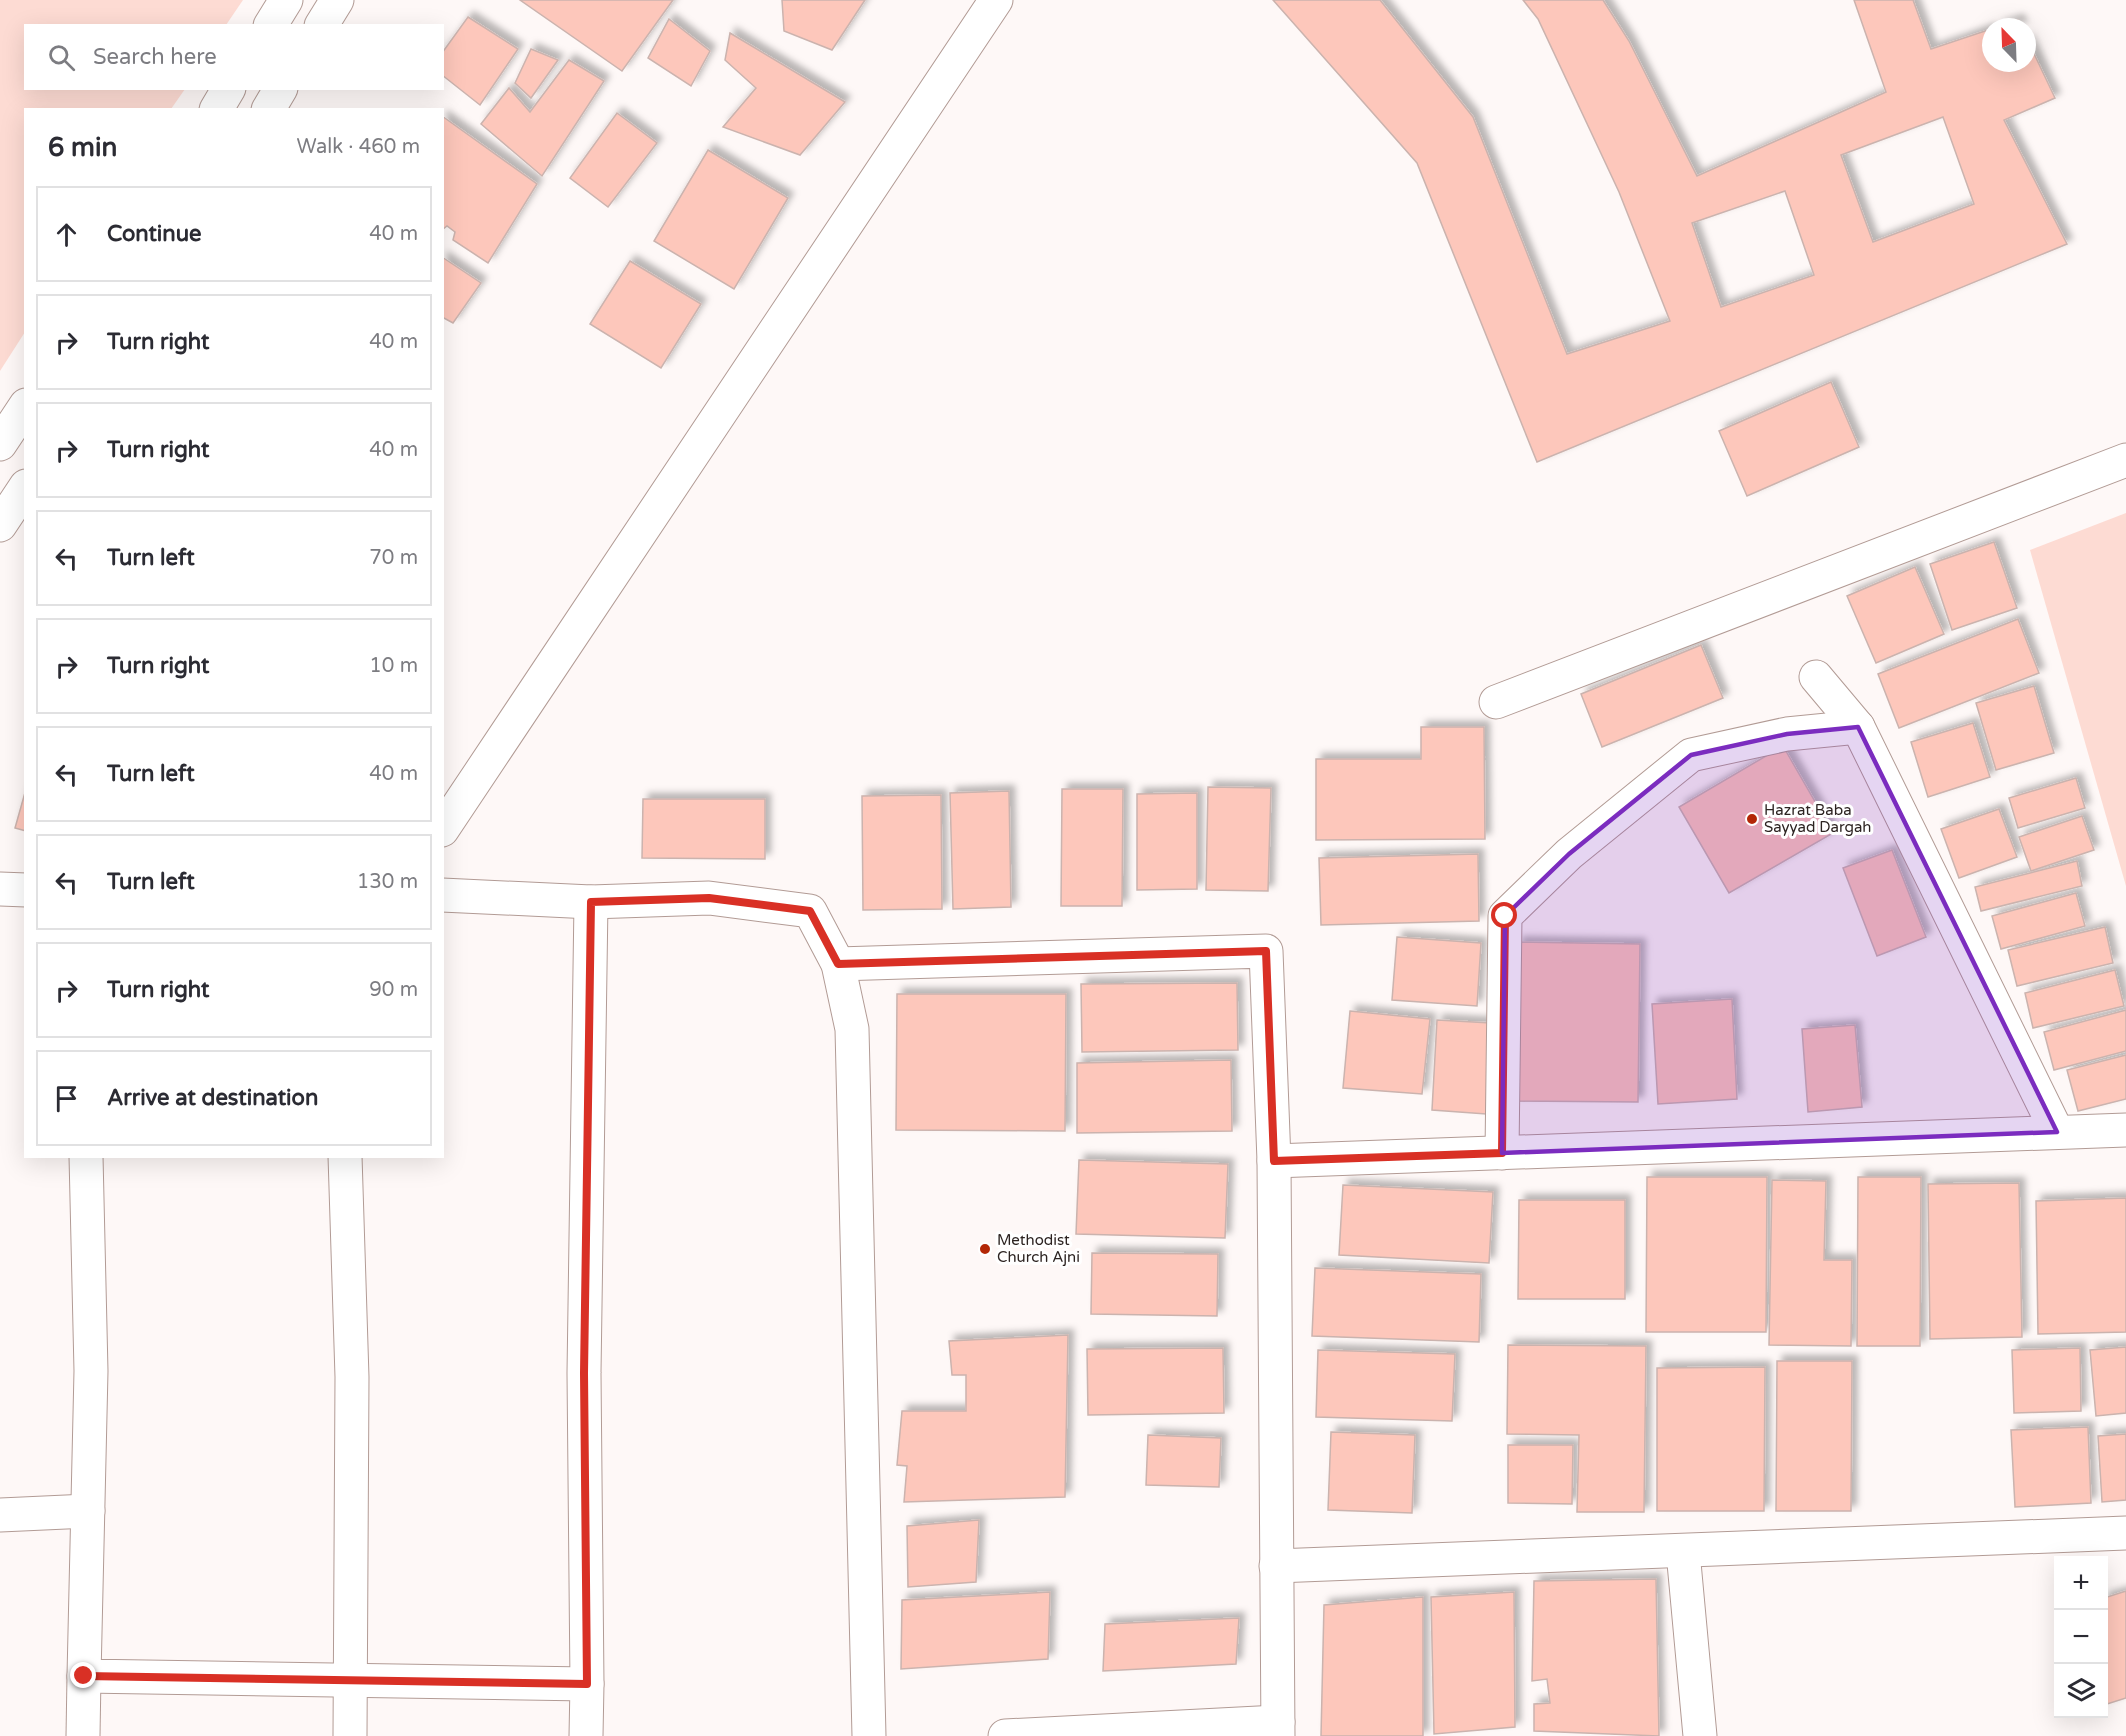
<!DOCTYPE html>
<html lang="en">
<head>
<meta charset="utf-8">
<style>
  :root { --surface:#fff; --page:#f7f7f7; --text:#2b2b33; --muted:#7c7c81; --line:#e1e1e2 }
  body { margin:0; font-family:"Varela Round",sans-serif; background:var(--page); color:var(--text) }
  .controls { position:absolute; right:18px; bottom:18px; display:grid; overflow:hidden; border-radius:0px; box-shadow:0 6px 24px #0002 }
  .controls button { width:54px; height:54px; display:grid; place-items:center; padding:0; border:0; border-bottom:2px solid var(--line); background:var(--surface); color:var(--text); font:30px sans-serif }
  .compass { position:absolute; left:1982px; top:18px; width:54px; height:54px; border-radius:50%; background:var(--surface); box-shadow:0 6px 24px #0002; rotate:337deg }
  .stop { position:absolute; width:18px; height:18px; margin:-14px; border:4px solid #d93025; border-radius:50%; background:#fff }
  .stop.end { background:#d93025; border-color:#fff; box-shadow:0 2px 6px #0008 }
  .list { margin:0; padding:0; list-style:none }
  h2 { display:flex; justify-content:space-between; align-items:center; height:78px; margin:0; padding:0 24px; font-size:26px }
  h2 small { font-size:20px; font-weight:400; color:var(--muted) }
  .list li { display:grid; grid-template-columns:39px 1fr auto; gap:18px; align-items:center; box-sizing:border-box; height:96px; margin:0 12px 12px; padding:0 12px; border:2px solid var(--line); border-radius:0px }
  .list b { display:block; font-size:22px; white-space:nowrap }
  .list em { font-size:20px; font-style:normal; color:var(--muted) }
  .icon { flex:none; width:33px; height:33px; fill:none; stroke:currentColor; stroke-width:2; stroke-linecap:round; stroke-linejoin:round }
  .map { position:relative; flex:none; width:2126px; height:1736px; overflow:hidden }
  .search { position:absolute; background:var(--surface); box-shadow:0 6px 24px #0002; left:24px; top:24px; width:420px; height:66px; display:flex; align-items:center; gap:15px; box-sizing:border-box; padding:0 21px; border-radius:0px; color:var(--muted); font-size:22px }
  .panel { position:absolute; background:var(--surface); box-shadow:0 6px 24px #0002; left:24px; top:108px; width:420px; height:1050px; border-radius:0px }
  .map>svg:first-child { display:block }
</style>
</head>
<body>
<div class="map">
<svg width="2126" height="1736" viewBox="0 0 2126 1736">
  <defs>
    <filter id="shadow"><feDropShadow dx="5.5" dy="-5.5" stdDeviation="3" flood-color="#0004"/></filter>
  </defs>
  <rect width="100%" height="100%" fill="#fef8f7"/>
  <g fill="#fddbd3">
    <polygon points="0,0 243,0 226,25 26,26 26,88 185,89 171,109 26,110 25,332 0,371"/>
    <polygon points="2126,513 2126,886 2030,550"/>
  </g>
  <g fill="#fdc7bb" stroke="#cbb3ae" stroke-width="1.5" fill-rule="evenodd" filter="url(#shadow)">
    <polygon points="520,0 673,0 622,71"/>
    <polygon points="782,0 865,0 832,50 784,31"/>
    <path d="M1273 0H1380L1473 117 1567 354 1670 321 1619 192 1538 19 1523 0H1603L1629 41 1697 176 1886 92 1854 0H1913L1931 49 1991 29V63H2027V39L2055 98 2004 120 2067 244 1537 462 1417 163ZM1943 117 1974 204 1873 242 1841 155ZM1785 191 1814 275 1721 307 1692 223Z"/>
    <polygon points="468,17 518,49 480,105 442,75 442,53"/>
    <polygon points="669,19 710,51 691,86 648,58"/>
    <polygon points="2018,20 2022,27 1996,27"/>
    <polygon points="730,33 845,102 800,155 723,127 756,88 725,60"/>
    <polygon points="531,49 558,60 531,98 515,83"/>
    <polygon points="569,60 604,81 542,176 481,124 509,88 530,112"/>
    <polygon points="617,113 657,143 608,207 570,178"/>
    <polygon points="442,116 537,184 488,263 453,240 455,232 447,226 442,230"/>
    <polygon points="708,150 788,198 734,289 654,241"/>
    <polygon points="442,257 481,283 453,323 442,317"/>
    <polygon points="630,261 701,304 661,368 590,324"/>
    <polygon points="1831,382 1859,447 1747,496 1719,431"/>
    <polygon points="1994,542 2017,608 1952,630 1930,564"/>
    <polygon points="1915,567 1944,634 1876,663 1847,596"/>
    <polygon points="2018,619 2039,673 1899,728 1878,674"/>
    <polygon points="1701,645 1723,698 1602,747 1581,694"/>
    <polygon points="2034,686 2054,753 1996,770 1976,703"/>
    <polygon points="1973,723 1990,777 1928,797 1911,742"/>
    <polygon points="1421,727 1484,727 1485,839 1316,840 1316,759 1421,759"/>
    <polygon points="1783,746 1833,833 1729,893 1679,807"/>
    <polygon points="2076,778 2085,808 2018,828 2009,798"/>
    <polygon points="1208,787 1271,788 1268,891 1206,890"/>
    <polygon points="26,789 26,831 15,828"/>
    <polygon points="1062,789 1123,789 1122,906 1061,906"/>
    <polygon points="1009,791 1011,907 953,909 950,793"/>
    <polygon points="1197,793 1197,889 1137,890 1137,794"/>
    <polygon points="941,795 942,909 863,910 862,796"/>
    <polygon points="643,799 765,799 765,859 642,858"/>
    <polygon points="1999,809 2017,857 1959,878 1941,829"/>
    <polygon points="2082,816 2094,850 2031,871 2019,837"/>
    <polygon points="1892,850 1926,937 1877,956 1843,868"/>
    <polygon points="1478,854 1479,921 1321,925 1319,858"/>
    <polygon points="2077,861 2082,886 1981,911 1975,887"/>
    <polygon points="2076,893 2085,926 2001,949 1992,916"/>
    <polygon points="2105,927 2113,963 2017,986 2008,950"/>
    <polygon points="1397,937 1481,943 1477,1006 1392,1000"/>
    <polygon points="1517,942 1640,944 1638,1102 1514,1101"/>
    <polygon points="2115,970 2124,1006 2033,1028 2025,993"/>
    <polygon points="1237,983 1238,1050 1082,1052 1081,984"/>
    <polygon points="897,994 1066,994 1065,1131 896,1130"/>
    <polygon points="1732,999 1737,1099 1658,1104 1652,1004"/>
    <polygon points="2126,1010 2126,1051 2054,1070 2044,1032"/>
    <polygon points="1350,1011 1430,1019 1422,1094 1343,1088"/>
    <polygon points="1437,1020 1491,1023 1486,1114 1432,1110"/>
    <polygon points="1855,1025 1862,1107 1808,1112 1802,1029"/>
    <polygon points="2126,1055 2126,1099 2078,1111 2067,1070"/>
    <polygon points="1231,1060 1232,1131 1077,1133 1077,1063"/>
    <polygon points="1079,1160 1228,1164 1225,1238 1076,1234"/>
    <polygon points="1647,1177 1767,1177 1766,1332 1646,1332"/>
    <polygon points="1858,1177 1921,1177 1920,1346 1857,1346"/>
    <polygon points="1772,1180 1826,1181 1824,1260 1852,1260 1851,1346 1769,1345"/>
    <polygon points="2019,1183 2022,1337 1930,1339 1928,1184"/>
    <polygon points="1343,1185 1493,1192 1489,1263 1339,1255"/>
    <polygon points="2126,1198 2126,1332 2038,1334 2036,1201"/>
    <polygon points="1519,1200 1625,1200 1625,1299 1518,1299"/>
    <polygon points="1092,1253 1218,1254 1217,1316 1091,1314"/>
    <polygon points="1315,1268 1481,1274 1479,1342 1312,1336"/>
    <polygon points="1068,1335 1065,1497 904,1502 907,1466 897,1465 902,1411 966,1411 966,1375 952,1375 949,1341"/>
    <polygon points="1508,1345 1646,1346 1644,1512 1577,1512 1579,1435 1507,1434"/>
    <polygon points="2126,1347 2126,1413 2096,1416 2090,1350"/>
    <polygon points="1223,1348 1224,1413 1088,1415 1087,1349"/>
    <polygon points="2080,1348 2081,1411 2014,1413 2012,1350"/>
    <polygon points="1318,1350 1455,1354 1452,1421 1316,1417"/>
    <polygon points="1777,1361 1852,1361 1851,1511 1776,1511"/>
    <polygon points="1765,1367 1764,1511 1657,1511 1657,1368"/>
    <polygon points="2088,1427 2091,1503 2015,1507 2011,1430"/>
    <polygon points="1331,1432 1415,1435 1412,1513 1328,1510"/>
    <polygon points="2126,1434 2126,1500 2102,1502 2098,1436"/>
    <polygon points="1148,1435 1221,1438 1219,1487 1146,1485"/>
    <polygon points="1508,1445 1573,1445 1572,1504 1508,1503"/>
    <polygon points="979,1520 976,1582 908,1587 907,1526"/>
    <polygon points="1656,1579 1659,1736 1534,1731 1534,1704 1550,1703 1547,1679 1532,1681 1534,1581"/>
    <polygon points="2126,1591 2126,1698 2104,1705 2104,1598"/>
    <polygon points="1050,1592 1048,1659 901,1669 902,1600"/>
    <polygon points="1514,1592 1515,1727 1434,1734 1431,1597"/>
    <polygon points="1423,1597 1423,1736 1321,1736 1324,1605"/>
    <polygon points="1239,1618 1236,1664 1103,1671 1105,1624"/>
  </g>
  <g fill="none" stroke-linecap="round" stroke-linejoin="round">
    <g stroke="#b29b95" stroke-width="35">
      <g id="minor">
        <polyline points="1816,677 1858,727 2057,1132"/>
        <polyline points="1496,702 2126,460"/>
        <polyline points="442,830 996,0"/>
        <polyline points="0,889 26,890"/>
        <polyline points="442,895 591,902 709,898 810,911 838,964 852,1029 869,1736"/>
        <polyline points="838,964 1266,951 1274,1161 1278,1736"/>
        <polyline points="1502,1153 1505,916 1569,854 1691,755 1787,734 1858,727"/>
        <polyline points="86,1156 91,1371 84,1676 587,1684 586,1736"/>
        <polyline points="345,1156 352,1377 350,1736"/>
        <polyline points="1274,1161 2126,1130"/>
        <polyline points="0,1515 88,1511"/>
        <polyline points="1683,1552 1700,1736"/>
        <polyline points="1276,1566 2126,1533"/>
        <polyline points="587,1684 584,1373 591,902"/>
        <polyline points="83,1736 84,1676"/>
        <polyline points="1005,1736 1278,1722"/>
      </g>
    </g>
    <g stroke="#b29b95" stroke-width="35">
      <g id="major">
        <polyline points="270,26 286,0"/>
        <polyline points="321,26 337,0"/>
        <polyline points="216,110 229,88"/>
        <polyline points="268,110 281,88"/>
        <polyline points="0,444 26,405"/>
        <polyline points="0,525 26,486"/>
      </g>
    </g>
    <use href="#minor" stroke="#fff" stroke-width="33"/>
    <use href="#major" stroke="#fff" stroke-width="33"/>
  </g>
  <g fill="none" stroke-linecap="round" stroke-linejoin="round">
    <polyline stroke="#d93025" stroke-width="8" points="84,1676 587,1684 584,1373 591,902 709,898 810,911 838,964 1266,951 1274,1161 1502,1153 1505,916"/>
  </g>
  <path fill="#7b2cbf" fill-opacity="0.2" stroke="#7b2cbf" stroke-width="4.5" stroke-linejoin="round" d="M1858 727 2057 1132 1502 1153 1505 916 1569 854 1691 755 1787 734Z"/>
  <g fill="#b32706" stroke="#fff" stroke-width="2">
    <circle cx="1752" cy="819" r="6"/>
    <circle cx="985" cy="1249" r="6"/>
  </g>
  <g text-anchor="middle" stroke-width="6" stroke-linejoin="round" paint-order="stroke">
    <g font-size="15" fill="#2c2321" stroke="#fff" text-anchor="start">
      <text x="1764" y="815">Hazrat Baba<tspan x="1764" dy="17">Sayyad Dargah</tspan></text>
      <text x="997" y="1245">Methodist<tspan x="997" dy="17">Church Ajni</tspan></text>
    </g>
  </g>
</svg>
<div class="controls">
<button>+</button>
<button>−</button>
<button><svg class="icon" aria-label="layers" viewBox="0 0 24 24"><path d="M12 4l9 5-9 5-9-5zM3 14l9 5 9-5"/></svg></button>
</div>
<svg class="compass" viewBox="-18 -18 36 36"><path d="M0-13l5 13h-10z" fill="#e53935"/><path d="M0 13l5-13h-10z" fill="#7c7c81"/></svg>
<div class="stop" style="left:1505px;top:916px"></div>
<div class="stop end" style="left:84px;top:1676px"></div>
<div class="search"><svg class="icon" aria-label="search" viewBox="0 0 24 24"><circle cx="10" cy="10" r="6"/><path d="M15 15l6 6"/></svg>Search here</div>
<section class="panel">
<h2>6 min<small>Walk · 460 m</small></h2>
<ul class="list">
<li><svg class="icon" aria-label="ahead" viewBox="0 0 24 24"><path d="M12 20V5M6 11l6-6 6 6"/></svg><div><b>Continue</b></div><em>40 m</em></li>
<li><svg class="icon" aria-label="right" viewBox="0 0 24 24"><path d="M7 20v-9h11M14 6l5 5-5 5"/></svg><div><b>Turn right</b></div><em>40 m</em></li>
<li><svg class="icon" aria-label="right" viewBox="0 0 24 24"><path d="M7 20v-9h11M14 6l5 5-5 5"/></svg><div><b>Turn right</b></div><em>40 m</em></li>
<li><svg class="icon" aria-label="left" viewBox="0 0 24 24"><path d="M17 20v-9H6M10 6l-5 5 5 5"/></svg><div><b>Turn left</b></div><em>70 m</em></li>
<li><svg class="icon" aria-label="right" viewBox="0 0 24 24"><path d="M7 20v-9h11M14 6l5 5-5 5"/></svg><div><b>Turn right</b></div><em>10 m</em></li>
<li><svg class="icon" aria-label="left" viewBox="0 0 24 24"><path d="M17 20v-9H6M10 6l-5 5 5 5"/></svg><div><b>Turn left</b></div><em>40 m</em></li>
<li><svg class="icon" aria-label="left" viewBox="0 0 24 24"><path d="M17 20v-9H6M10 6l-5 5 5 5"/></svg><div><b>Turn left</b></div><em>130 m</em></li>
<li><svg class="icon" aria-label="right" viewBox="0 0 24 24"><path d="M7 20v-9h11M14 6l5 5-5 5"/></svg><div><b>Turn right</b></div><em>90 m</em></li>
<li><svg class="icon" aria-label="arrive" viewBox="0 0 24 24"><path d="M6 21V4h12l-3 4 3 4H6"/></svg><div><b>Arrive at destination</b></div></li>
</ul>
</section>
</div>
</body>
</html>
